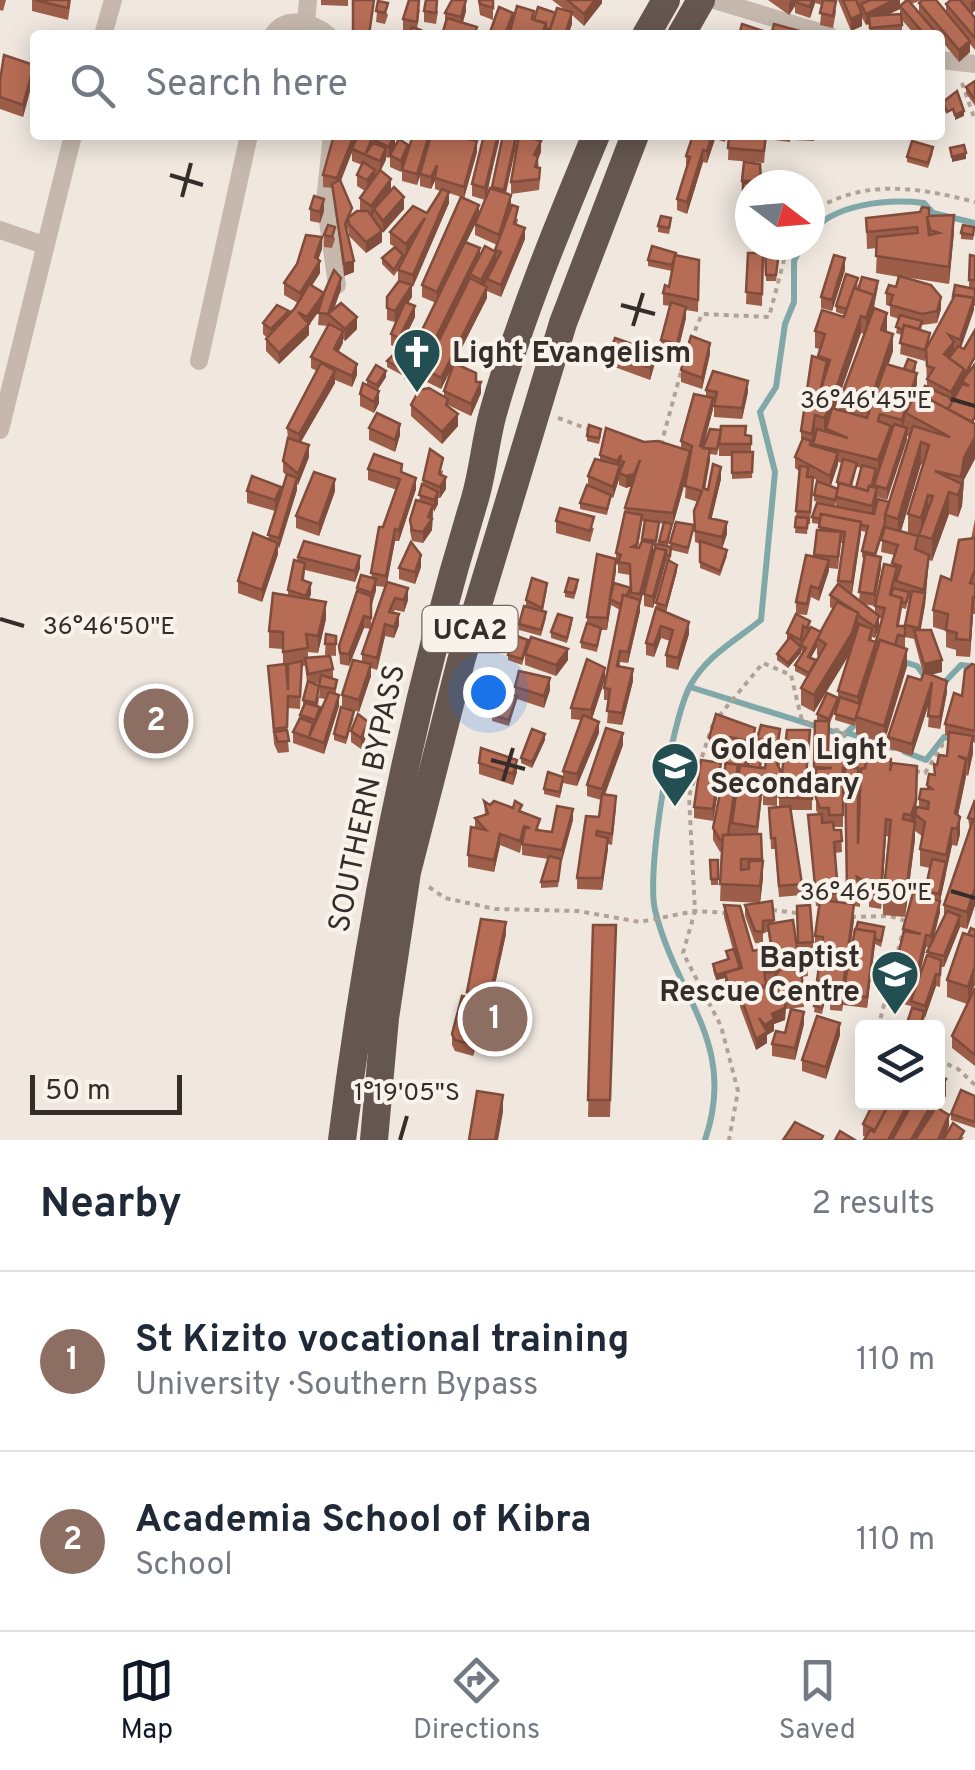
<!DOCTYPE html>
<html lang="en">
<head>
<meta charset="utf-8">
<style>
  :root { --surface:#fff; --page:#f2f2f3; --text:#1f2937; --muted:#747a83; --line:#e0e1e3; --accent:#111827 }
  body { margin:0; font-family:Overpass,sans-serif; background:var(--page); color:var(--text) }
  .controls { position:absolute; right:30px; bottom:30px; display:grid; overflow:hidden; border-radius:10px; box-shadow:0 5px 25px #0003 }
  .controls button { width:90px; height:90px; display:grid; place-items:center; padding:0; border:0; border-bottom:2px solid var(--line); background:var(--surface); color:var(--text); font:50px sans-serif }
  .compass { position:absolute; left:735px; top:170px; width:90px; height:90px; border-radius:50%; background:var(--surface); box-shadow:0 5px 25px #0003; rotate:106deg }
  .scale { position:absolute; left:30px; bottom:25px; width:152px; box-sizing:border-box; padding-left:10px; border:5px solid #352d2a; border-top:0; font-size:28px; line-height:35px; white-space:nowrap; color:#352d2a; -webkit-text-stroke:8px #f8f2ea; paint-order:stroke }
  .you { position:absolute; left:488px; top:692px; width:35px; height:35px; margin:-25px; border:8px solid #fff; border-radius:50%; background:#1a73e8; box-shadow:0 0 0 15px #1a73e833 }
  .badge { display:grid; place-items:center; width:65px; height:65px; border-radius:50%; background:var(--accent); color:#fff; font-size:32px; font-weight:700 }
  .pin { position:absolute; translate:-50% -50%; border:5px solid #fff; box-shadow:0 2px 10px #0006 }
  .list { margin:0; padding:0; list-style:none }
  h2 { display:flex; justify-content:space-between; align-items:center; height:130px; margin:0; padding:0 40px; font-size:42px }
  h2 small { font-size:32px; font-weight:400; color:var(--muted) }
  .list li { display:grid; grid-template-columns:65px 1fr auto; gap:30px; align-items:center; box-sizing:border-box; height:180px; padding:0 40px; border-top:2px solid var(--line) }
  .list b { display:block; font-size:38px; white-space:nowrap }
  .list p { margin:0; font-size:32px; white-space:nowrap; color:var(--muted) }
  .list em { font-size:32px; font-style:normal; color:var(--muted) }
  .icon { flex:none; width:55px; height:55px; fill:none; stroke:currentColor; stroke-width:2; stroke-linecap:round; stroke-linejoin:round }
  .map { position:relative; flex:none; width:975px; height:1140px; overflow:hidden }
  .search { position:absolute; background:var(--surface); box-shadow:0 5px 25px #0003; left:30px; right:30px; top:30px; height:110px; display:flex; align-items:center; gap:25px; box-sizing:border-box; padding:0 35px; border-radius:10px; color:var(--muted); font-size:38px }
  .sheet { height:490px; background:var(--surface) }
  nav { display:flex; justify-content:space-around; align-items:center; box-sizing:border-box; height:140px; border-top:2px solid var(--line); background:var(--surface); font-size:28px; color:var(--muted) }
  nav a { display:grid; justify-items:center; gap:5px }
  nav .on { color:var(--accent) }
  .map>svg:first-child { display:block }
</style>
</head>
<body>
<div class="map">
<svg width="975" height="1140" viewBox="0 0 975 1140">
  <rect width="100%" height="100%" fill="#f0e8df"/>
  <g fill="none" stroke-linecap="round" stroke-linejoin="round">
    <g stroke="#81a8a9" stroke-width="6">
      <path d="M810 234C833 203 889 199 924 203L933 213 975 223"/>
      <polyline points="901,661 917,666 926,678"/>
      <polyline points="942,685 961,665 975,667"/>
      <polyline points="690,687 844,735 858,722"/>
      <polyline points="848,733 893,748"/>
      <polyline points="905,752 926,760 944,737 954,739"/>
      <path d="M705 1140C738 1043 677 999 655 910 646 871 671 722 690 686 706 656 735 641 761 620L775 472 760 412 776 387 785 324 794 302V261L802 245"/>
    </g>
    <g stroke="#b2a296" stroke-width="4" stroke-dasharray="5 5" stroke-linecap="butt">
      <polyline points="962,83 975,120"/>
      <path d="M810 213C862 178 917 187 975 202"/>
      <polyline points="691,340 702,314 769,317 788,245"/>
      <polyline points="558,418 591,430"/>
      <polyline points="661,445 682,368"/>
      <polyline points="719,716 763,663 791,675 802,721 844,732 840,746"/>
      <polyline points="713,724 689,796 695,911 683,953 721,1026 738,1091 729,1140"/>
      <polyline points="915,771 925,773 942,745 949,745"/>
      <polyline points="429,887 445,898 495,909 578,911 640,922 695,911 728,913"/>
      <polyline points="772,910 797,913"/>
      <polyline points="851,917 890,916 906,921"/>
      <polyline points="878,1028 903,931"/>
      <polyline points="938,1060 958,1069 975,1085"/>
    </g>
    <g stroke="#c6b8ac" stroke-width="18">
      <polyline points="714,0 829,35"/>
      <polyline points="306,23 308,0"/>
      <polyline points="103,35 113,0"/>
      <path d="M273 35C285 15 313 22 328 35"/>
      <polyline points="940,60 975,64"/>
      <polyline points="332,135 325,200 337,285"/>
      <polyline points="0,230 44,245"/>
      <polyline points="199,361 249,135"/>
      <polyline points="0,430 73,135"/>
    </g>
    <g stroke="#655650" stroke-width="28">
      <polyline points="646,35 666,0"/>
      <polyline points="681,35 701,0"/>
      <path d="M342 1140C369 923 410 711 474 502 483 473 485 442 493 413 520 318 558 226 596 135"/>
      <polyline points="374,1140 385,1018 407,872 461,661 563,323 635,135"/>
    </g>
  </g>
  <g fill="#9d5e49" fill-rule="evenodd">
    <polygon points="0,0 6,0 3,11 0,10"/>
    <polygon points="32,0 71,0 68,20 32,11"/>
    <polygon points="321,0 348,0 348,6 321,5"/>
    <polygon points="478,0 493,0 493,20 480,15"/>
    <polygon points="552,0 602,0 602,3 584,26 572,15 572,24 568,35 548,35 513,20 534,19 565,10"/>
    <polygon points="768,0 834,0 836,12 833,28 820,25 822,5 815,3 810,18 795,13 795,6 789,15"/>
    <polygon points="838,0 900,0 900,9 887,15 900,14 900,6 905,1 905,0 922,0 911,4 919,13 919,3 946,12 946,4 960,0 975,0 971,14 975,18 975,50 970,44 970,52 959,62 941,40 940,50 940,35 915,35 902,20 902,35 870,35 869,24 866,25 862,18 862,26 851,31"/>
    <polygon points="378,1 388,15 385,24 376,22"/>
    <polygon points="420,9 417,29 421,35 403,31 403,19"/>
    <polygon points="424,11 438,11 436,24 424,22"/>
    <polygon points="466,11 463,22 445,24 445,13"/>
    <polygon points="34,76 23,117 0,109 0,81"/>
    <polygon points="975,81 975,106 966,93 966,87"/>
    <path d="M357 135V138L358 135H378L395 145 408 150 413 135H462L461 138 477 152 464 198 479 214 485 200 472 196V184L484 135H541L539 140 541 152 538 159 540 180 539 190 511 194V182L517 143 516 142 506 193 511 206 508 217 518 219 517 225 525 239 501 297 487 291V298L454 363 476 382 481 393 471 416 448 405 458 426 442 444 411 416V405L444 397V391L454 364 441 389 425 381V370L419 383 404 379V371L402 375 387 367V361L408 358 436 303 422 297V285L461 197 449 193V203L412 287V297L408 303 415 317 399 350 391 345V334L395 322 387 320V297L398 281V270L394 276 382 264V258L395 247 390 244V232L427 213 440 191 435 189V181L431 189 420 186V176L417 185 402 181V170L401 172 390 167V156L389 158 386 157 381 170 391 190 404 209 382 232V242L366 253 349 236 348 228 347 231 354 272 344 276 332 188 323 187V175ZM499 139 502 140 492 189 486 199ZM352 152V161L362 165 357 175V186L365 191 360 198V210L362 211 352 216 341 181ZM475 225V235L497 245 495 251 480 255 466 243Z"/>
    <polygon points="693,135 727,135 725,142 715,139 707,163 703,162 687,214 677,210 677,199 686,168 686,156"/>
    <polygon points="729,135 791,135 790,142 766,139 764,163 728,160"/>
    <polygon points="793,135 815,135 814,141 793,140"/>
    <polygon points="933,153 928,168 907,162 907,157"/>
    <polygon points="760,164 762,185 750,185 750,202 743,201 742,181"/>
    <polygon points="310,209 324,211 320,223 310,221"/>
    <path d="M929 216 954 232 949 284 904 277 941 309 937 323 922 325 921 330 930 342 969 287 970 255 975 256V306H974L961 347 972 369 962 506 958 517 949 514 932 561 929 560 925 605 920 630 942 672 930 675 947 692 940 729 928 727 930 700 912 756 888 748V737L921 680 923 673 914 639 905 637V647H901L907 666 884 743 856 734V721L855 726 835 720 836 709 829 725 828 752 850 768 868 757 917 783 916 812 919 807V799L927 789V785L934 775V764L937 765 947 756 949 736 945 735V724L962 696 975 665V743L973 742V753L968 776 966 775 958 815 960 834 957 846 952 845 940 901V912L933 941 944 917V905L970 830 968 818 975 800V905L967 929 960 927 944 967H941L940 987 936 986 921 1028H906L911 1012V1006L890 1001V989L903 929 925 897 930 868 920 866V849L922 836 915 831V819V839L905 917 883 915V898L889 837 886 836 881 909 869 907V900L860 895V907L854 906V920L846 977 855 929 884 933 881 947 875 944 867 1008 843 1005V1000L842 1011 830 1010V1000L825 999 822 1014 814 1012 821 954 815 953V936L819 906H816L808 815 818 814 816 810V779H814L815 721H820L817 720V714L838 698V691L850 653 814 712 801 705V688L807 677 795 671V665L804 652 801 651 788 668 777 660V654L789 640 787 639V633L796 614 810 627 821 632 833 609 830 607V595L838 584 844 543H841L838 569 829 568 819 601 811 597 807 615 796 614V602L814 556 817 530H819V524L812 523V517L836 507V502L835 506 814 501V495L820 482 813 478 810 524H808L807 534 795 533 799 471 795 468V457L801 443V431L820 349 815 348V331L844 317 845 315 836 312V306L858 284 857 289 878 287 874 308 886 331 893 351 888 365 904 369 916 367 915 372 917 384 910 405 921 395 927 387 926 357 925 361 900 354 902 335 896 333 899 319 890 316V306L886 305V293L896 287 899 277 876 273 877 248 867 249 866 218ZM861 333 864 334 839 402V410L835 408ZM907 436 909 437 889 502 873 514 877 497 887 500ZM838 462 842 463 837 482 838 488 831 486ZM921 464 923 465 908 514V533L901 531ZM857 467 862 468 856 488 852 487ZM861 531 867 532 862 551V557L864 558 859 600 850 593 852 594ZM883 533 881 552 894 555 892 566 875 606V612L864 604 874 606 881 568 876 556ZM909 596 905 626H899L902 608 906 609ZM879 618 882 619 876 641V653L860 706 872 637 875 638ZM817 647V655L819 657 816 660 810 658ZM843 779H845L847 903 838 902 835 853 842 852 841 830H834V827H843ZM858 784H860L858 841ZM926 947 930 948 918 981Z"/>
    <polygon points="671,223 669,234 658,232 658,226"/>
    <polygon points="328,225 335,239 332,248 324,247 324,235"/>
    <polygon points="961,233 974,233 973,240 961,239"/>
    <polygon points="322,249 318,260 320,273 312,285 324,293 341,289 334,309 357,329 345,341 343,339 338,352 357,375 352,387 335,380 335,383 301,442 309,457 298,485 297,484 297,490 278,549 278,554 262,602 238,593 238,581 268,539 275,511 247,503 247,491 281,495 287,476 283,472 283,461 288,440 287,428 317,371 311,368 311,357 328,326 318,325 319,311 309,325 309,335 279,364 266,351 266,339 267,338 263,334 263,323 289,314 295,308 298,303 284,295 284,283"/>
    <polygon points="765,249 779,257 776,281 766,281"/>
    <polygon points="748,253 763,253 762,306 746,304"/>
    <polygon points="676,256 699,260 698,312 686,310 686,318 677,355 661,351 661,340 670,306 663,305 663,293 669,287 672,271 648,266 648,260"/>
    <polygon points="845,270 832,311 821,308 821,297"/>
    <polygon points="609,354 655,363 650,380 609,365"/>
    <polygon points="710,354 702,389 681,382 681,370"/>
    <polygon points="386,377 377,390 379,403 374,413 360,406 360,394 367,385 367,380"/>
    <path d="M706 390 748 392 742 419 714 417V403H713V409L703 447 745 435 751 436V452H753L752 478 732 479V456H719V446L717 455 710 454 705 489 708 490 721 479 711 519 727 534 722 548 727 556 720 576 700 568V544L695 542 694 511 698 502 685 498 686 479 673 525H672L668 546H670V543L694 525 688 554 671 550 670 561 677 571 666 612 689 634 678 670 666 667V655L670 641 661 638 654 657 646 655V643L668 562 666 561 653 608 644 606V594L655 546H653V555L640 605V611L628 663 620 662V666L633 681 622 725 607 723 609 700H604V688L620 610 611 605 607 630H601L597 652 581 648V642L587 624V617L616 571 613 589 630 588V575L618 573V565L616 564V553L625 508 632 486 626 488 619 485V479L613 498 611 497 607 515 580 509V503L588 486V476L600 460V455L644 442 681 448V441L706 396ZM642 521 645 522 642 541 638 548ZM659 523 664 524 659 544H656Z"/>
    <polygon points="369,428 400,435 395,452 369,440"/>
    <polygon points="601,435 599,444 587,441 587,436"/>
    <polygon points="368,469 402,472 416,489 399,541 395,541 387,584 408,600 404,612 395,610 393,613 399,625 394,638 385,636 377,670 371,668 371,676 359,712 342,706 342,695 362,662 362,654 385,587 376,586 372,604 371,604 371,629 364,628 349,666 340,664 339,646 357,588 371,578 383,527 397,490 368,480"/>
    <polygon points="443,470 442,475 446,489 440,498 438,498 438,504 433,511 432,530 423,543 412,541 410,531 410,520 419,501 423,480"/>
    <polygon points="335,491 319,536 296,528 296,516"/>
    <polygon points="975,519 975,614 973,614 970,657 956,656 956,650 946,647 946,631 933,627 933,610 951,580 971,539"/>
    <polygon points="556,521 594,528 590,542 556,533"/>
    <path d="M298 557 360 568 355 582 305 570 304 581 311 594 309 599 326 619 318 653 308 652V658L333 669V678L339 706 324 754 293 743V732L303 708V700L307 682 305 666H302L300 709 288 708 287 730 289 752 278 753 274 744 268 666 283 664V649L269 648V631L288 596V590ZM320 683 319 698 326 699 320 713 318 706 319 698 315 684Z"/>
    <polygon points="421,567 415,584 399,579 399,568"/>
    <polygon points="578,586 574,599 565,597 565,592"/>
    <polygon points="547,589 543,611 546,618 541,636 519,630 519,624 526,606 526,600"/>
    <polygon points="572,624 567,643 551,638 551,632"/>
    <polygon points="326,634 336,636 336,656 325,655"/>
    <polygon points="514,635 568,660 556,676 525,665 525,655 522,665 508,660 508,655"/>
    <polygon points="605,679 592,719 599,733 577,786 563,783 560,798 544,794 544,789 563,777 563,771 581,720 571,719 571,708"/>
    <polygon points="515,687 550,690 544,708 517,699 509,726 492,721 492,715 515,696"/>
    <polygon points="354,717 346,744 334,740 334,734"/>
    <polygon points="351,731 368,733 361,749 351,742"/>
    <polygon points="780,735 778,744 782,756 779,768 782,773 810,742 806,787 812,788 812,810 791,810 802,884 802,895 779,897 775,849 771,849 769,808 779,807 779,792 777,792 777,806 763,805 763,786 758,834 761,834 763,878 760,903 772,901 774,923 798,949 797,906 813,942 813,953 806,954 808,976 802,977 804,1007 786,1009 785,1020 774,1024 774,1031 767,1035 767,1043 756,1050 740,1007 740,1002 731,1005 725,984 725,978 716,980 713,970 713,964 727,960 726,951 733,950 724,917 724,905 753,951 766,988 775,1001 777,1000 775,983 766,985 764,970 764,959 771,958 768,932 763,933 763,944 755,943 745,916 745,905 759,903 720,901 722,851 720,852 713,840 713,828 727,756 709,749 709,738 755,739 752,754 748,753 746,766 765,768 767,746 757,745 757,739"/>
    <polygon points="545,740 532,768 521,763 521,758"/>
    <polygon points="623,745 605,795 616,808 612,845 608,844 602,890 577,889 577,878 599,817 601,800 587,796 587,785"/>
    <polygon points="479,763 517,772 513,785 479,774"/>
    <polygon points="721,774 713,821 694,818 694,807"/>
    <polygon points="484,801 490,805 522,812 540,830 552,832 573,820 561,861 558,887 541,888 541,882 548,859 522,855 522,843 520,853 500,845 494,872 468,867 468,855 475,828 475,818 485,815"/>
    <polygon points="710,860 718,860 718,885 711,885"/>
    <polygon points="593,925 616,925 610,1117 588,1117"/>
    <polygon points="975,930 975,987 974,986 969,1000 975,988 975,1066 952,1048 952,1036 967,1004 947,997 947,980 968,935"/>
    <polygon points="506,934 490,1007 485,1006 485,1014 473,1056 455,1051 452,1045 452,1034 467,997 467,992"/>
    <polygon points="804,1024 795,1060 772,1056 772,1044 785,1033"/>
    <polygon points="840,1035 826,1079 802,1071 802,1060"/>
    <polygon points="946,1096 939,1109 949,1126 943,1140 964,1137 962,1140 864,1140 866,1137 863,1136 863,1124"/>
    <polygon points="975,1096 975,1128 951,1120 951,1114"/>
  </g>
  <g fill="#804c3c">
    <polygon points="466,0 466,11 461,29 461,17"/>
    <polygon points="595,0 602,0 602,3 584,26 584,14"/>
    <polygon points="791,0 798,0 795,2 795,6 789,15 789,3"/>
    <polygon points="812,0 815,0 815,3 810,18 810,7"/>
    <polygon points="894,0 900,0 900,9 866,25 866,14"/>
    <polygon points="975,0 975,11 971,14 971,2"/>
    <polygon points="572,12 572,24 568,35 565,35"/>
    <polygon points="513,13 513,24 509,35 505,35"/>
    <polygon points="862,14 862,26 851,31 851,19"/>
    <polygon points="970,41 970,52 959,62 959,50"/>
    <polygon points="34,65 34,76 23,117 23,105"/>
    <polygon points="964,111 964,116 955,120 955,115"/>
    <polygon points="354,135 357,135 357,140 337,189 337,178"/>
    <polygon points="395,135 395,145 389,158 389,147"/>
    <polygon points="429,135 431,135 431,142 417,185 417,174"/>
    <polygon points="497,135 499,135 499,142 485,200 485,188"/>
    <polygon points="712,135 715,135 715,139 707,163 707,151"/>
    <polygon points="516,136 516,147 504,201 504,190"/>
    <polygon points="477,141 477,152 464,198 464,187"/>
    <polygon points="541,141 541,152 538,159 535,179 534,155"/>
    <polygon points="408,145 408,156 401,172 401,161"/>
    <polygon points="386,148 386,160 380,172 380,161"/>
    <polygon points="703,150 703,162 687,214 687,202"/>
    <polygon points="966,153 966,159 952,162 952,157"/>
    <polygon points="437,165 437,176 431,189 431,177"/>
    <polygon points="375,170 375,181 367,192 367,180"/>
    <polygon points="391,179 391,190 374,209 374,213 371,217 371,206"/>
    <polygon points="449,192 449,203 413,287 413,275"/>
    <polygon points="511,195 511,206 499,246 499,235"/>
    <polygon points="404,197 404,209 383,233 383,221"/>
    <polygon points="324,199 324,211 320,223 320,212"/>
    <polygon points="479,205 479,216 437,303 437,292"/>
    <polygon points="954,215 954,232 949,284 949,267"/>
    <polygon points="425,218 406,255 406,244"/>
    <polygon points="525,228 525,239 501,297 501,285"/>
    <polygon points="382,231 382,242 366,253 366,242"/>
    <polygon points="322,237 322,249 315,268 315,257"/>
    <polygon points="480,248 480,259 470,274 470,280 419,383 419,372"/>
    <polygon points="496,252 496,263 481,292 481,280"/>
    <polygon points="845,258 845,270 832,311 832,300"/>
    <polygon points="320,261 320,273 300,305 300,293"/>
    <polygon points="354,261 354,272 344,276 344,264"/>
    <polygon points="341,278 341,289 331,317 328,314"/>
    <polygon points="878,281 874,302 874,312 866,335 866,318"/>
    <polygon points="412,285 412,297 395,322 395,311"/>
    <polygon points="487,287 487,298 441,389 441,378"/>
    <polygon points="324,293 324,304 309,325 309,335 279,364 279,353 307,326 307,317"/>
    <polygon points="941,297 941,309 937,323 937,311"/>
    <polygon points="974,298 974,310 960,351 960,340"/>
    <polygon points="415,306 415,317 399,350 399,338"/>
    <polygon points="686,307 686,318 677,355 677,344"/>
    <polygon points="289,311 289,323 271,341 271,329"/>
    <polygon points="887,313 887,330 881,347 881,330"/>
    <polygon points="861,316 861,333 829,426 824,435 824,418"/>
    <polygon points="357,317 357,329 345,341 345,329"/>
    <polygon points="343,331 343,343 334,361 334,349"/>
    <polygon points="893,334 893,351 867,428 867,411"/>
    <polygon points="954,342 954,354 944,366 944,354"/>
    <polygon points="710,343 710,354 702,389 702,378"/>
    <polygon points="655,352 655,363 650,380 650,368"/>
    <polygon points="357,364 357,375 352,387 352,376"/>
    <polygon points="964,369 964,381 951,404 951,392"/>
    <polygon points="335,371 335,383 299,445 299,434"/>
    <polygon points="386,371 386,377 377,391 377,385"/>
    <polygon points="917,373 917,384 907,414 906,413 902,432 902,420"/>
    <polygon points="748,381 748,392 742,419 742,408"/>
    <polygon points="481,382 481,393 471,416 471,404"/>
    <polygon points="379,391 379,403 374,413 374,402"/>
    <polygon points="713,398 713,409 700,458 700,446"/>
    <polygon points="458,414 458,426 442,444 442,432"/>
    <polygon points="815,415 815,432 812,451 812,434"/>
    <polygon points="400,424 400,435 395,452 395,440"/>
    <polygon points="891,426 891,437 878,472 878,460"/>
    <polygon points="907,428 907,440 887,500 887,489"/>
    <polygon points="975,437 975,459 964,480 962,506 958,517 958,495 961,487 964,458"/>
    <polygon points="921,442 921,464 898,541 898,519"/>
    <polygon points="309,445 309,457 298,485 298,474"/>
    <polygon points="710,449 710,461 703,500 703,488"/>
    <polygon points="690,451 690,463 673,525 673,513"/>
    <polygon points="838,453 838,465 830,488 830,476"/>
    <polygon points="621,455 619,479 613,498 613,487 617,473 617,461"/>
    <polygon points="640,460 634,485 626,488 626,476"/>
    <polygon points="721,467 721,479 709,530 709,518"/>
    <polygon points="446,477 446,489 440,498 440,487"/>
    <polygon points="297,478 297,490 279,549 279,538"/>
    <polygon points="416,478 416,489 399,541 399,530"/>
    <polygon points="335,479 335,491 319,536 319,524"/>
    <polygon points="281,487 281,499 275,511 275,500"/>
    <polygon points="877,488 877,500 872,518 872,506"/>
    <polygon points="438,492 438,504 434,512 434,500"/>
    <polygon points="949,492 949,514 932,561 932,539"/>
    <polygon points="928,495 928,517 921,535 921,518"/>
    <polygon points="433,505 432,530 423,543 423,532"/>
    <polygon points="727,522 727,534 722,549 722,537"/>
    <polygon points="861,522 861,534 852,594 852,582"/>
    <polygon points="395,529 395,541 386,587 386,576"/>
    <polygon points="278,543 278,554 262,602 262,590"/>
    <polygon points="653,543 653,555 640,605 640,594"/>
    <polygon points="666,550 666,562 653,608 653,597"/>
    <polygon points="421,555 421,567 415,584 415,572"/>
    <polygon points="929,555 925,605 919,640 919,628 924,597"/>
    <polygon points="360,556 360,568 355,582 355,571"/>
    <polygon points="881,557 881,568 874,606 874,594"/>
    <polygon points="616,559 616,571 607,630 607,618"/>
    <polygon points="829,560 829,571 819,601 819,589"/>
    <polygon points="677,565 677,571 666,612 666,606"/>
    <polygon points="376,579 376,591 372,604 372,593"/>
    <polygon points="311,583 311,594 306,607 306,596"/>
    <polygon points="408,588 408,600 404,612 404,600"/>
    <polygon points="973,597 973,614 970,657 970,640"/>
    <polygon points="640,600 640,611 628,663 628,652"/>
    <polygon points="326,602 326,619 318,653 318,636"/>
    <polygon points="858,613 858,630 852,650 814,712 814,695"/>
    <polygon points="399,614 399,625 394,638 394,627"/>
    <polygon points="364,616 364,628 349,666 349,654"/>
    <polygon points="879,616 879,627 875,638 875,627"/>
    <polygon points="689,622 689,634 678,670 678,658"/>
    <polygon points="385,624 385,636 377,670 377,658"/>
    <polygon points="661,626 661,638 654,657 654,645"/>
    <polygon points="817,641 817,647 808,663 808,657"/>
    <polygon points="876,642 876,653 858,709 858,697"/>
    <polygon points="801,647 801,653 788,668 788,663"/>
    <polygon points="568,649 568,660 556,676 556,665"/>
    <polygon points="907,649 907,666 884,743 884,726"/>
    <polygon points="942,660 942,672 924,676 924,664"/>
    <polygon points="371,664 371,676 359,712 359,700"/>
    <polygon points="605,668 605,679 591,722 591,710"/>
    <polygon points="633,669 633,681 622,725 622,713"/>
    <polygon points="550,678 550,690 544,708 544,696"/>
    <polygon points="947,681 947,692 940,729 940,717"/>
    <polygon points="932,682 932,694 912,756 912,744"/>
    <polygon points="339,695 339,706 324,754 324,743"/>
    <polygon points="368,722 368,733 361,749 361,738"/>
    <polygon points="599,722 599,733 577,786 577,774"/>
    <polygon points="755,728 755,739 752,754 752,742"/>
    <polygon points="623,733 623,745 602,801 602,789"/>
    <polygon points="545,734 545,740 532,768 532,762"/>
    <polygon points="973,736 973,753 968,776 968,759"/>
    <polygon points="517,760 517,772 513,785 513,774"/>
    <polygon points="966,760 966,777 955,830 955,813"/>
    <polygon points="721,763 721,774 713,821 713,809"/>
    <polygon points="917,766 916,818 911,832 911,815"/>
    <polygon points="573,809 573,820 562,861 562,850"/>
    <polygon points="960,817 960,834 957,846 957,829"/>
    <polygon points="886,819 886,836 881,909 881,892"/>
    <polygon points="915,822 915,839 905,917 905,900"/>
    <polygon points="952,828 952,845 946,872 946,855"/>
    <polygon points="500,834 500,845 494,872 494,860"/>
    <polygon points="608,838 608,850 602,890 602,878"/>
    <polygon points="763,861 763,878 760,903 760,886"/>
    <polygon points="946,862 946,874 940,901 940,912 931,948 931,936 939,904 939,894"/>
    <polygon points="975,888 975,905 967,929 967,912"/>
    <polygon points="854,904 854,920 842,1011 842,994"/>
    <polygon points="960,916 960,927 944,967 944,956"/>
    <polygon points="506,922 506,934 490,1007 490,995"/>
    <polygon points="875,932 875,944 867,1008 867,997"/>
    <polygon points="926,935 926,947 913,1002 912,995"/>
    <polygon points="974,969 974,986 968,1004 968,987"/>
    <polygon points="725,973 725,978 716,980 716,975"/>
    <polygon points="936,974 936,986 925,1018 925,1006"/>
    <polygon points="766,985 766,996 743,1003 743,991"/>
    <polygon points="741,991 740,1002 731,1005 731,994"/>
    <polygon points="786,998 785,1020 774,1024 774,1031 767,1035 767,1043 756,1050 756,1039 765,1033 765,1025 772,1014"/>
    <polygon points="485,1002 485,1014 473,1056 473,1045"/>
    <polygon points="804,1012 804,1024 795,1060 795,1048"/>
    <polygon points="840,1023 840,1035 826,1079 826,1067"/>
    <polygon points="946,1079 946,1096 921,1140 911,1140 933,1102 938,1102 938,1094"/>
    <polygon points="503,1095 503,1112 498,1140 495,1140"/>
    <polygon points="909,1102 919,1102 897,1140 888,1140"/>
    <polygon points="949,1115 949,1126 943,1140 938,1140"/>
  </g>
  <g fill="#b76d55" stroke="#804c3c" stroke-width="2.5" fill-rule="evenodd">
    <polygon points="35,0 69,0 68,8"/>
    <polygon points="353,0 374,0 369,35 353,35"/>
    <polygon points="409,0 419,0 417,22 403,19"/>
    <polygon points="426,0 437,0 436,13 424,11"/>
    <polygon points="452,0 466,0 461,17 445,13"/>
    <polygon points="479,0 493,0 493,8 480,4"/>
    <polygon points="567,0 595,0 584,14"/>
    <polygon points="796,0 812,0 810,7 795,2"/>
    <polygon points="823,0 836,1 833,16 820,13"/>
    <polygon points="843,0 856,0 862,14 851,19"/>
    <polygon points="870,0 894,0 866,14 861,4"/>
    <polygon points="907,0 908,0 938,35 925,35 900,6"/>
    <polygon points="923,0 936,0 970,41 959,50 919,3"/>
    <polygon points="951,0 960,0 975,18 975,38 946,4"/>
    <polygon points="378,1 388,3 385,13 376,11"/>
    <polygon points="517,6 534,11 532,19 546,23 542,35 509,35"/>
    <polygon points="499,7 513,13 505,35 489,35"/>
    <polygon points="538,7 556,13 550,30 546,28 546,23 534,20"/>
    <polygon points="557,8 572,12 565,35 548,35"/>
    <polygon points="901,14 902,25 870,28 869,16"/>
    <polygon points="447,18 477,27 474,35 476,35 442,35"/>
    <polygon points="742,24 766,32 765,35 739,35"/>
    <polygon points="774,24 814,35 771,35"/>
    <polygon points="412,27 421,30 420,35 410,35"/>
    <polygon points="4,55 34,65 23,105 0,97 0,81"/>
    <polygon points="975,81 975,100 966,87"/>
    <polygon points="957,91 964,111 955,115 953,109 947,112 943,102"/>
    <polygon points="334,135 354,135 337,178 323,175"/>
    <polygon points="358,135 373,135 366,153 373,143 386,148 380,161 352,149"/>
    <polygon points="378,135 394,135 389,147 374,140"/>
    <polygon points="413,135 429,135 417,174 402,170"/>
    <polygon points="431,135 448,135 477,141 464,187 435,178 437,165 431,177 420,174"/>
    <polygon points="484,135 498,135 485,188 472,184"/>
    <polygon points="503,135 516,136 504,190 492,187"/>
    <polygon points="519,135 541,141 534,155 538,156 535,167 540,168 539,179 511,182"/>
    <polygon points="693,135 712,135 707,151 703,150 687,202 677,199 690,157 686,156"/>
    <polygon points="729,135 766,135 764,151 728,148"/>
    <polygon points="399,139 408,145 401,161 390,155"/>
    <polygon points="912,141 933,147 928,163 907,157"/>
    <polygon points="964,145 966,153 952,157 950,148"/>
    <polygon points="363,162 375,170 367,180 357,175"/>
    <polygon points="744,162 760,164 761,181 742,181"/>
    <polygon points="380,170 391,179 371,206 360,198"/>
    <polygon points="340,180 352,208 345,224 354,261 344,264 332,184"/>
    <polygon points="743,183 761,184 762,185 750,185 750,196 743,195"/>
    <polygon points="394,187 404,197 383,221 374,209"/>
    <polygon points="490,188 511,195 499,235 475,224"/>
    <polygon points="442,189 449,192 413,275 398,270 425,218 406,244 390,232 413,206 427,213"/>
    <polygon points="314,196 324,199 320,212 310,209"/>
    <polygon points="461,197 479,205 437,292 422,285"/>
    <polygon points="512,205 518,207 514,224 525,228 501,285 487,279 501,252 495,250"/>
    <path d="M922 207 929 208V216L954 215 949 267 876 256 877 237 918 233 917 227 867 232 866 218 920 212ZM927 216 930 230 939 233 929 235Z"/>
    <polygon points="357,211 368,211 382,231 366,242 349,224 348,218"/>
    <polygon points="661,216 671,218 669,228 658,226"/>
    <polygon points="328,225 335,227 332,237 324,235"/>
    <polygon points="963,225 974,227 973,235 961,233"/>
    <polygon points="306,235 322,237 315,257 320,261 300,293 284,283 297,264"/>
    <polygon points="465,242 480,248 419,372 404,367"/>
    <polygon points="485,246 496,252 481,280 470,274"/>
    <polygon points="652,246 676,253 672,265 648,260"/>
    <polygon points="395,247 403,255 394,270 382,258"/>
    <polygon points="765,249 779,251 776,275 766,275"/>
    <polygon points="748,253 763,253 762,294 746,292"/>
    <polygon points="675,255 699,260 698,300 663,293 665,285 669,287"/>
    <polygon points="834,255 845,258 832,300 821,297"/>
    <polygon points="970,255 975,256 975,280 969,280"/>
    <polygon points="334,270 341,278 328,314 318,313 324,293 307,317 298,312 309,324 279,353 266,339 295,308 309,284 324,293"/>
    <polygon points="846,274 858,278 847,309 836,306"/>
    <polygon points="899,276 931,285 941,297 937,311 922,314 890,305 893,295 886,293 889,285 896,287"/>
    <polygon points="862,277 878,281 874,296 858,290"/>
    <polygon points="470,278 487,287 441,378 425,369"/>
    <polygon points="399,281 412,285 395,311 387,308 387,297"/>
    <polygon points="955,285 975,289 975,300 974,298 955,295 953,296"/>
    <polygon points="854,288 874,295 866,318 861,316 829,409 824,418 815,415 812,434 801,431 812,356 827,361 820,392 830,360 818,356 825,334 815,331 822,310 844,317"/>
    <polygon points="955,295 974,298 960,340 949,335 954,342 944,354 964,369 951,392 927,379 934,368 927,366 926,349"/>
    <polygon points="405,302 415,306 399,338 391,334"/>
    <polygon points="671,302 686,307 677,344 661,340"/>
    <polygon points="341,303 357,317 345,329 328,314"/>
    <polygon points="277,305 289,311 271,329 263,323"/>
    <polygon points="874,308 887,313 881,330 893,334 867,411 839,402"/>
    <polygon points="900,315 922,321 919,329 904,325 903,330 896,327"/>
    <polygon points="329,324 343,331 334,349 357,364 352,376 311,357"/>
    <polygon points="904,325 930,333 925,350 900,343"/>
    <polygon points="975,330 975,357 965,374 964,369 949,358 958,346 964,349"/>
    <polygon points="691,336 710,343 702,378 681,370"/>
    <polygon points="615,338 655,352 650,368 609,354"/>
    <polygon points="396,352 408,358 402,369 387,361"/>
    <polygon points="908,359 916,362 913,372 904,369"/>
    <polygon points="321,363 335,371 299,434 287,428"/>
    <polygon points="454,363 476,373 476,382 481,382 471,404 444,391"/>
    <polygon points="886,364 917,373 902,420 880,414 878,421 891,426 878,460 813,444 817,429 848,438 826,429 832,408 867,418"/>
    <polygon points="975,364 975,417 972,422 948,409 962,384 969,386 962,381"/>
    <polygon points="376,365 386,371 377,385 367,380"/>
    <polygon points="713,371 748,381 742,408 714,406 717,392 706,390"/>
    <polygon points="363,383 379,391 374,402 360,394"/>
    <polygon points="925,386 949,397 952,402 948,409 921,395"/>
    <polygon points="429,388 448,399 446,405 458,414 442,432 411,405 419,390"/>
    <polygon points="916,392 975,424 975,437 964,458 961,477 935,471 962,484 958,495 949,492 932,539 919,535 933,496 928,495 921,518 908,514 929,445 921,442 898,519 885,515 913,426 950,437 906,413"/>
    <polygon points="694,394 713,398 700,446 710,449 703,488 708,490 713,464 721,467 709,518 727,522 722,537 695,531 694,511 702,491 685,486 692,446 681,441"/>
    <polygon points="377,413 400,424 395,440 369,428"/>
    <polygon points="894,424 907,428 887,489 874,485"/>
    <polygon points="589,425 601,429 599,438 587,436"/>
    <polygon points="721,426 746,426 745,435 751,436 751,444 719,444"/>
    <polygon points="606,428 644,442 658,441 690,451 673,513 625,508 640,460 634,474 626,476 619,473 624,462 620,460 621,455 617,461 600,455"/>
    <polygon points="710,429 721,430 717,449 703,448"/>
    <polygon points="288,438 309,445 298,474 283,461"/>
    <polygon points="803,438 811,441 810,445 838,453 830,476 795,457"/>
    <polygon points="430,449 443,458 439,474 446,477 440,487 423,480"/>
    <polygon points="732,452 753,452 752,472 732,473"/>
    <polygon points="374,454 402,464 401,472 416,478 399,530 395,529 386,576 371,573 379,527 383,527 400,479 368,469"/>
    <polygon points="595,459 620,465 613,487 588,476"/>
    <polygon points="843,459 857,463 850,486 837,482"/>
    <polygon points="862,465 876,469 871,487 869,486 868,491 856,488"/>
    <polygon points="800,466 808,467 807,477 813,477 810,512 796,511"/>
    <polygon points="314,472 335,479 319,524 296,516"/>
    <polygon points="287,474 297,478 279,538 268,535"/>
    <polygon points="252,476 281,487 275,500 247,491"/>
    <polygon points="817,481 838,489 835,500 814,495"/>
    <polygon points="839,483 868,491 869,486 877,488 872,506 836,497"/>
    <polygon points="422,484 438,492 434,500 419,495"/>
    <polygon points="587,485 611,495 607,509 580,503"/>
    <polygon points="878,499 889,502 885,515 885,523 875,554 862,551 868,526 861,525 861,522 821,514 820,519 812,517 817,503 874,514"/>
    <polygon points="416,500 433,505 428,517 432,519 423,532 412,530 410,520"/>
    <polygon points="560,508 594,517 590,531 556,521"/>
    <polygon points="625,512 642,515 637,544 632,547 639,548 642,541 653,543 640,594 631,593 630,564 618,562 621,555 616,553"/>
    <polygon points="821,514 861,522 852,582 838,581 845,532 819,527"/>
    <polygon points="796,517 808,518 807,528 795,527"/>
    <polygon points="645,520 659,522 656,541 642,539"/>
    <polygon points="664,522 672,524 667,542 659,542"/>
    <polygon points="676,522 694,525 688,548 670,543"/>
    <polygon points="885,527 918,536 915,549 929,555 924,590 896,581 901,566 892,563 898,545 881,540"/>
    <polygon points="817,530 841,532 838,557 814,555"/>
    <polygon points="253,533 278,543 262,590 238,581"/>
    <polygon points="975,538 975,572 974,572 970,583 975,584 975,597 973,597 970,640 956,639 957,633 946,630 948,614 933,610 941,576 951,580 959,540"/>
    <polygon points="304,541 360,556 355,571 298,557"/>
    <polygon points="700,541 727,550 720,571 700,562"/>
    <polygon points="411,542 421,555 415,572 399,568"/>
    <polygon points="656,544 671,547 670,556 666,555 666,550 655,548 654,552"/>
    <polygon points="655,548 666,550 653,597 644,594"/>
    <polygon points="597,554 616,559 607,618 587,617"/>
    <polygon points="865,554 881,557 874,594 859,592"/>
    <polygon points="806,555 829,560 819,589 811,586 807,604 796,602"/>
    <polygon points="294,560 305,563 302,580 311,583 306,596 288,590"/>
    <polygon points="668,560 677,565 666,606 656,603"/>
    <polygon points="884,564 897,567 890,594 902,598 897,626 905,626 905,636 898,635 895,645 880,640 880,642 876,641 885,608 875,606"/>
    <polygon points="361,575 376,579 372,593 357,588"/>
    <polygon points="532,578 547,583 542,608 526,600"/>
    <polygon points="569,578 578,580 574,593 565,592"/>
    <polygon points="387,582 408,588 404,600 395,598 389,612 399,614 394,627 385,624 377,658 362,654"/>
    <polygon points="614,583 631,588 626,596 623,595 622,605 610,599"/>
    <polygon points="838,584 879,616 875,627 858,615 858,613 830,595"/>
    <polygon points="893,588 909,592 906,603 902,602 902,598 891,595"/>
    <polygon points="357,591 371,596 371,618 364,616 349,654 340,653 339,646"/>
    <polygon points="912,591 925,593 919,628 905,625"/>
    <polygon points="273,593 326,602 318,636 306,634 308,648 283,652 283,632 269,631"/>
    <polygon points="623,595 640,600 628,652 620,651 617,666 633,669 622,713 607,711 610,689 604,688"/>
    <polygon points="837,602 858,613 852,633 814,695 801,688 826,644 817,638"/>
    <polygon points="524,606 546,612 541,630 519,624"/>
    <polygon points="656,608 689,622 678,658 666,655 673,630 661,626 654,645 646,643"/>
    <polygon points="558,614 572,618 567,638 551,632"/>
    <polygon points="796,614 810,621 807,628 803,626 801,640 787,633"/>
    <polygon points="587,623 601,628 597,646 581,642"/>
    <polygon points="859,624 872,629 869,640 876,642 858,697 838,691"/>
    <polygon points="811,627 821,632 808,657 816,660 809,673 795,665 806,648 801,645"/>
    <polygon points="914,630 931,630 942,660 924,664"/>
    <polygon points="326,634 336,636 336,644 325,644"/>
    <polygon points="514,635 528,640 522,659 508,655"/>
    <polygon points="531,637 568,649 556,665 525,654"/>
    <polygon points="790,637 801,647 788,663 777,654"/>
    <polygon points="880,640 907,649 884,726 856,717"/>
    <polygon points="330,656 333,669 308,674 305,658"/>
    <polygon points="587,659 605,668 591,710 571,708"/>
    <polygon points="353,660 371,664 359,700 342,695"/>
    <polygon points="302,661 300,697 288,696 287,727 274,729 268,666 286,664 288,690 288,664"/>
    <polygon points="972,664 975,665 975,731 945,724 954,693 962,696 965,670"/>
    <polygon points="519,671 550,678 544,696 515,687"/>
    <polygon points="924,672 947,681 940,717 928,716 932,682 912,744 888,737 908,676 921,680"/>
    <polygon points="321,675 337,680 335,689 319,686"/>
    <polygon points="308,681 319,686 316,703 303,700"/>
    <polygon points="499,691 517,696 509,720 492,715"/>
    <polygon points="329,692 339,695 324,743 293,732 300,718 313,723 309,737"/>
    <polygon points="827,693 838,698 829,719 817,714"/>
    <polygon points="840,697 860,704 855,720 835,714"/>
    <polygon points="305,703 320,707 315,720 300,715"/>
    <polygon points="341,707 354,711 346,738 334,734"/>
    <polygon points="358,714 368,722 361,738 351,731"/>
    <polygon points="716,714 755,728 752,742 730,737 729,745 709,738"/>
    <polygon points="583,715 599,722 577,774 563,771"/>
    <polygon points="815,721 829,721 828,752 838,752 838,745 850,745 849,768 843,768 843,815 829,815 829,808 820,808 816,798 816,769 832,768 814,767"/>
    <polygon points="761,725 780,729 778,742 757,739"/>
    <polygon points="606,728 623,733 602,789 587,785"/>
    <polygon points="532,729 545,734 532,762 521,758"/>
    <polygon points="287,730 289,741 278,742 274,732"/>
    <polygon points="787,730 810,730 805,787 812,788 812,799 779,797 781,781 775,780 777,795 763,794 763,775 757,827 732,823 740,765 765,768 768,743 782,745 777,764 782,773"/>
    <polygon points="949,732 973,736 968,759 958,756 966,760 955,813 960,817 957,829 952,828 946,855 920,849 925,822 915,814 917,807 928,809 929,802 919,799 921,789 932,789 927,785 929,774 935,775 934,764 937,765 939,755 947,756"/>
    <polygon points="481,748 517,760 513,774 479,763"/>
    <polygon points="734,750 748,752 745,766 740,765 739,768 738,767 738,765 726,763 725,766 728,753"/>
    <polygon points="852,751 868,755 865,769 861,769 860,778 858,778 858,768 850,768"/>
    <polygon points="749,755 761,756 760,768 748,766"/>
    <polygon points="868,756 891,759 890,771 892,763 917,766 916,801 911,815 904,814 903,819 915,822 905,900 883,898 891,820 886,819 881,892 869,890 870,884 857,877 860,890 847,889 845,768 858,768 858,844 861,769 865,768"/>
    <polygon points="701,760 721,763 713,809 694,807"/>
    <polygon points="726,763 738,765 728,835 723,835 723,840 720,840 713,828"/>
    <polygon points="548,772 563,777 560,792 544,789"/>
    <polygon points="602,794 616,796 612,834 597,831 596,835 608,838 602,878 577,878 586,816 599,817"/>
    <polygon points="975,800 975,820 968,818"/>
    <polygon points="484,801 490,805 494,801 513,808 515,801 522,805 519,811 540,819 536,830 552,832 557,806 573,809 562,850 522,844 525,828 530,828 524,826 520,841 500,834 494,860 468,855 471,827 486,830 475,818 488,814"/>
    <polygon points="790,806 802,884 779,886 775,838 771,838 769,808"/>
    <polygon points="822,814 822,823 833,822 834,830 841,830 842,841 834,842 838,893 816,895 808,815"/>
    <polygon points="973,820 975,821 975,888 967,912 944,905"/>
    <polygon points="761,834 762,859 741,859 741,870 749,869 749,861 763,861 760,886 720,884 723,835"/>
    <polygon points="549,856 561,859 558,881 541,882"/>
    <polygon points="932,859 946,862 939,894 925,891"/>
    <polygon points="710,860 718,860 718,879 711,879"/>
    <polygon points="913,893 940,901 931,936 926,935 912,995 890,989 904,931 921,934 903,929"/>
    <polygon points="820,900 854,904 842,994 830,993 831,983 817,981 823,937 815,936"/>
    <polygon points="772,901 774,920 763,921 763,932 755,931 745,905"/>
    <polygon points="724,905 740,906 753,951 761,949 766,985 743,991 740,981 741,991 731,994 725,973 742,968"/>
    <polygon points="810,905 813,942 798,943 797,906"/>
    <polygon points="947,911 960,916 944,956 927,952"/>
    <polygon points="481,919 506,922 490,995 467,992"/>
    <polygon points="793,920 797,948 806,952 808,964 795,966 796,972 801,971 804,995 786,998 785,1008 772,1014 774,1019 765,1025 759,1018 767,1032 756,1039 740,995 772,986 775,1001 779,1000 775,975 779,971 766,973 764,959 773,957 768,924"/>
    <polygon points="858,922 884,927 881,941 875,939 875,932 856,929"/>
    <polygon points="593,925 616,925 610,1100 588,1100"/>
    <polygon points="971,928 975,930 975,937 968,935"/>
    <polygon points="855,929 875,932 867,997 843,993"/>
    <polygon points="963,933 975,937 975,970 974,969 968,987 947,980"/>
    <polygon points="734,949 740,968 716,975 713,964 729,959 726,951"/>
    <polygon points="927,955 941,960 940,975 936,974 925,1006 911,1001"/>
    <polygon points="975,988 975,1055 952,1036"/>
    <polygon points="817,995 825,997 822,1008 814,1006"/>
    <polygon points="462,996 485,1002 473,1045 455,1040 452,1034"/>
    <polygon points="912,1008 924,1011 920,1028 906,1026"/>
    <polygon points="791,1009 804,1012 795,1048 772,1044 776,1031 785,1033"/>
    <polygon points="817,1016 840,1023 826,1067 802,1060"/>
    <polygon points="938,1076 946,1079 938,1094"/>
    <polygon points="961,1090 975,1096 975,1122 951,1114"/>
    <polygon points="477,1091 503,1095 495,1140 469,1140"/>
    <polygon points="874,1102 890,1102 875,1130 863,1124"/>
    <polygon points="890,1102 909,1102 888,1140 864,1140 870,1130 874,1132"/>
    <polygon points="913,1102 933,1102 911,1140 892,1140"/>
    <polygon points="936,1107 949,1115 938,1140 915,1140"/>
    <polygon points="795,1122 823,1136 821,1140 783,1140"/>
    <polygon points="953,1123 964,1131 959,1140 943,1140"/>
    <polygon points="840,1131 855,1140 835,1140"/>
  </g>
  <path fill="none" stroke="#352d2a" stroke-width="4" d="M170 175 203 185M182 197 191 163M621 305 655 314M633 326 643 293M951 399 975 406M0 619 24 626M491 760 525 769M503 781 513 748M951 891 975 898M400 1140 407 1116"/>
  <defs>
    <g id="church-pin" transform="scale(2.5)"><path d="M0 17L-7.5 6A9.5 9.5 0 1 1 7.5 6Z" fill="#244f52" stroke="#f8f2ea"/><path d="M-1.2-6h2.4v3.5h3.3v2.4h-3.3V6h-2.4V-.1h-3.3v-2.4h3.3Z" fill="#fff"/></g>
    <g id="school-pin" transform="scale(2.5)"><path d="M0 17L-7.5 6A9.5 9.5 0 1 1 7.5 6Z" fill="#244f52" stroke="#f8f2ea"/><path d="M0-5L7-2L0 1L-7-2ZM-4 1L0 2.5L4 1V4Q0 6-4 4Z" fill="#fff"/></g>
  </defs>
  <g fill-rule="evenodd">
    <use href="#church-pin" x="417" y="352"/>
    <use href="#school-pin" x="675" y="766"/>
    <use href="#school-pin" x="895" y="974"/>
  </g>
  <g text-anchor="middle" stroke-width="8" stroke-linejoin="round" paint-order="stroke">
    <rect fill="#f8f2ea" stroke="#706864" stroke-width="2.5" x="422.5" y="606" width="95" height="46" rx="8"/>
    <g font-size="28" font-weight="bold" fill="#352d2a">
      <text x="470" y="639">UCA2</text>
    </g>
    <g font-size="30" font-weight="bold" fill="#352d2a" stroke="#f8f2ea" text-anchor="start">
      <text x="452" y="362">Light Evangelism</text>
      <text x="710" y="759">Golden Light<tspan x="710" dy="34">Secondary</tspan></text>
      <text x="860" y="967" text-anchor="end">Baptist<tspan x="860" dy="34">Rescue Centre</tspan></text>
    </g>
    <g font-size="30" fill="#352d2a" stroke="#f8f2ea">
      <text transform="translate(366 798) rotate(-78)" y="10">SOUTHERN BYPASS</text>
    </g>
  </g>
  <g font-size="25" text-anchor="middle" fill="#352d2a" stroke="#f8f2ea" stroke-width="8" stroke-linejoin="round" paint-order="stroke">
    <text x="866" y="408">36°46'45"E</text>
    <text x="109" y="634">36°46'50"E</text>
    <text x="866" y="900">36°46'50"E</text>
    <text x="407" y="1100">1°19'05"S</text>
  </g>
</svg>
<div class="controls">
<button><svg class="icon" aria-label="layers" viewBox="0 0 24 24"><path d="M12 4l9 5-9 5-9-5zM3 14l9 5 9-5"/></svg></button>
</div>
<svg class="compass" viewBox="-18 -18 36 36"><path d="M0-13l5 13h-10z" fill="#e53935"/><path d="M0 13l5-13h-10z" fill="#747a83"/></svg>
<div class="scale">50 m</div>
<div class="you"></div>
<div class="pin badge" style="left:495px;top:1019px;background:#8d6e63">1</div>
<div class="pin badge" style="left:156px;top:721px;background:#8d6e63">2</div>
<div class="search"><svg class="icon" aria-label="search" viewBox="0 0 24 24"><circle cx="10" cy="10" r="6"/><path d="M15 15l6 6"/></svg>Search here</div>
</div>
<section class="sheet">
<h2>Nearby<small>2 results</small></h2>
<ul class="list">
<li><span class="badge" style="background:#8d6e63">1</span><div><b>St Kizito vocational training</b><p>University · Southern Bypass</p></div><em>110 m</em></li>
<li><span class="badge" style="background:#8d6e63">2</span><div><b>Academia School of Kibra</b><p>School</p></div><em>110 m</em></li>
</ul>
</section>
<nav>
<a class="on"><svg class="icon" aria-label="map" viewBox="0 0 24 24"><path d="M3 6l6-2 6 2 6-2v14l-6 2-6-2-6 2zM9 4v14M15 6v14"/></svg>Map</a>
<a><svg class="icon" aria-label="directions" viewBox="0 0 24 24"><path d="M12 3l9 9-9 9-9-9zM9 14v-3h6M13 9l2 2-2 2"/></svg>Directions</a>
<a><svg class="icon" aria-label="saved" viewBox="0 0 24 24"><path d="M7 4h10v16l-5-4-5 4z"/></svg>Saved</a>
</nav>
</body>
</html>
